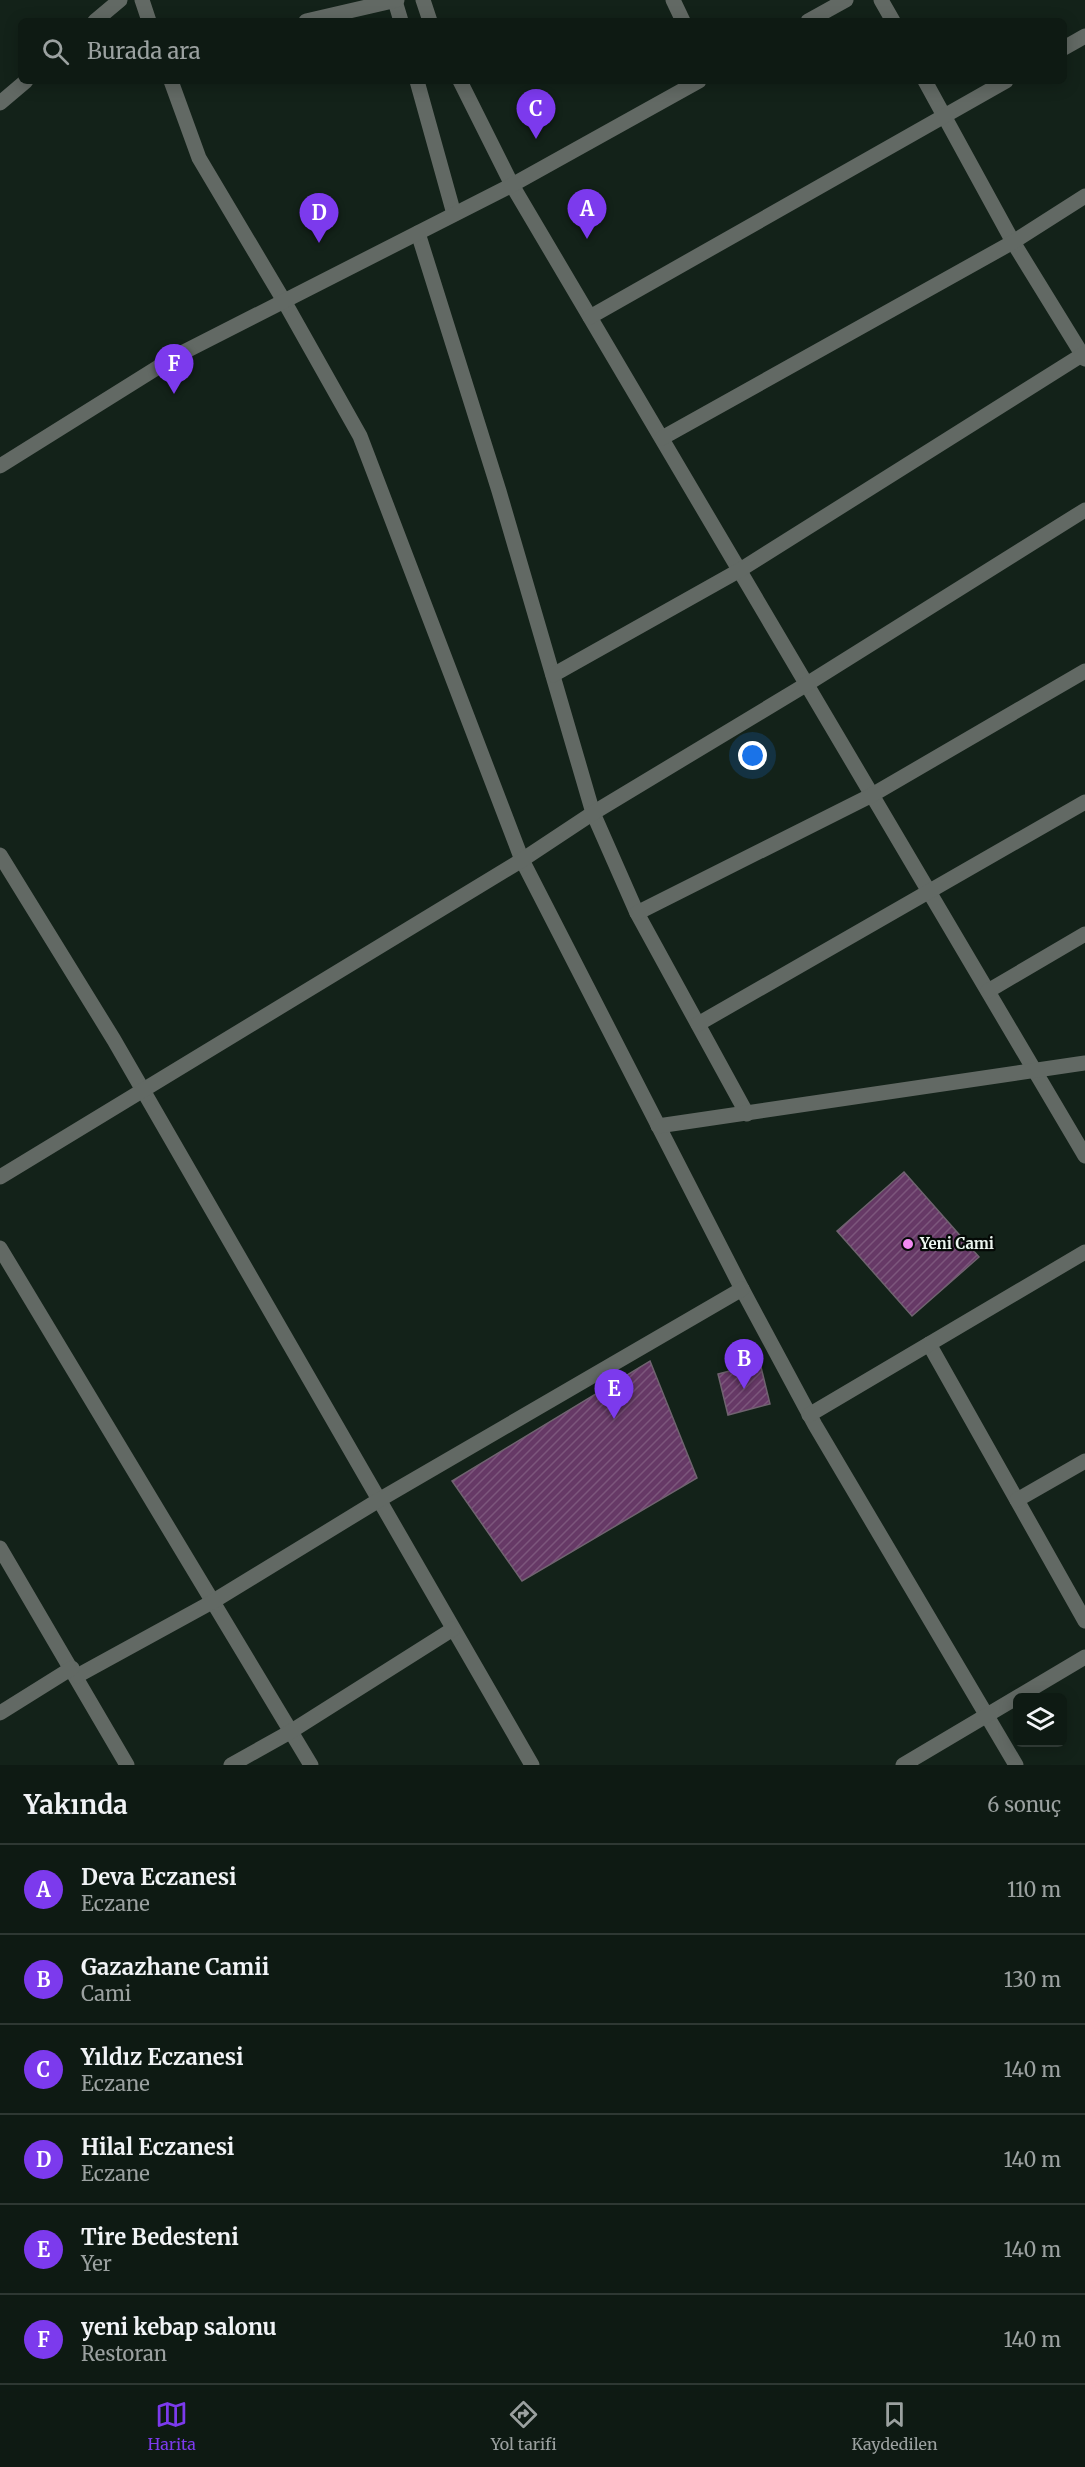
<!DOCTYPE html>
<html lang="tr">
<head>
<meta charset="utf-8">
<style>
  :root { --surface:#0e1a13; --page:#17231c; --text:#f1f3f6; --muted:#9ba1a0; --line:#2e3833; --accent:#7c3aed }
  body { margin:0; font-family:Merriweather,serif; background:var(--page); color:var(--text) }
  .controls { position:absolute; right:18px; bottom:18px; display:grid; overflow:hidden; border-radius:9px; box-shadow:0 3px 15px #0003 }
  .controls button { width:54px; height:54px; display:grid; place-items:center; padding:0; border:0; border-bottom:2px solid var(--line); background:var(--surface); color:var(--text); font:30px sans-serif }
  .you { position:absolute; left:753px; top:756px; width:21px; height:21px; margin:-15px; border:4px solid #fff; border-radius:50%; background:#1a73e8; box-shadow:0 0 0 9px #1a73e833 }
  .badge { display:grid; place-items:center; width:39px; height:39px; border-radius:50%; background:var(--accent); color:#fff; font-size:20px; font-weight:700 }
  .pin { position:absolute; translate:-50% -50px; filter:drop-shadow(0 2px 3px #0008) }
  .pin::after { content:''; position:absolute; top:32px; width:21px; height:18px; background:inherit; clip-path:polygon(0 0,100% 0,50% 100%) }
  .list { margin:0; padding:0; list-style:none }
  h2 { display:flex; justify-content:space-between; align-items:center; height:78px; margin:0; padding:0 24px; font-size:26px }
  h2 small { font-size:20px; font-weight:400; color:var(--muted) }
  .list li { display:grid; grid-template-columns:39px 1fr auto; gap:18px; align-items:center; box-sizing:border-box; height:90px; padding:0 24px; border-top:2px solid var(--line) }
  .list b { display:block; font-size:22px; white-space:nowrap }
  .list p { margin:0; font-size:20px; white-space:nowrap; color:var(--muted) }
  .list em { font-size:20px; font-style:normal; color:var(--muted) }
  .icon { flex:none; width:33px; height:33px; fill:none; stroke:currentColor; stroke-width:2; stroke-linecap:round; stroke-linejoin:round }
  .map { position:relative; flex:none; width:1085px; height:1765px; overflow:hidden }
  .search { position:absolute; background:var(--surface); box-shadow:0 3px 15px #0003; left:18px; right:18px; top:18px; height:66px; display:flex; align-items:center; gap:15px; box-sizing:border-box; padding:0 21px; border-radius:9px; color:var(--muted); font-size:22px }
  .sheet { height:618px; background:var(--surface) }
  nav { display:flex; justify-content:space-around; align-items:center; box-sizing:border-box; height:84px; border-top:2px solid var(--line); background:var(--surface); font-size:16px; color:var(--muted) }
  nav a { display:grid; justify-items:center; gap:3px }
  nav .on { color:var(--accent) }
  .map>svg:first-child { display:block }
</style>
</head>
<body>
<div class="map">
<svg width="1085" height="1765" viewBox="0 0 1085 1765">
  <defs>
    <pattern id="building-hatch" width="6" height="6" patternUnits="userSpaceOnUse" patternTransform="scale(1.5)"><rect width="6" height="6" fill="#663966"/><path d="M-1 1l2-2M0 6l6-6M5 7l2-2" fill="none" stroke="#7c567c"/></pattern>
  </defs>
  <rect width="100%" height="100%" fill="#132219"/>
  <g fill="url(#building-hatch)" stroke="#706370" stroke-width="1.5">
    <polygon points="904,1172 979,1257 912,1316 837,1231"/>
    <polygon points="650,1361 697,1478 522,1581 452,1481"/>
    <polygon points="760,1363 770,1404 728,1415 718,1374"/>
  </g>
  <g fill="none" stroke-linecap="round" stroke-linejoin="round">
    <g stroke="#626964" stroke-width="15">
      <polyline points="142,0 149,21"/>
      <polyline points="423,0 430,21"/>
      <polyline points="673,0 683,21"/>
      <polyline points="881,0 893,21"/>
      <polyline points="395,1 401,21"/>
      <polyline points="95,21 120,0"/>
      <polyline points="306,21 397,0"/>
      <polyline points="808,21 846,0"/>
      <polyline points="1064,48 1085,36"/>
      <polyline points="171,81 199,158 284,301 360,436 522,860 742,1289 815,1425 1016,1765"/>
      <polyline points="417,81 454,214"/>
      <polyline points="460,81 512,185 1085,1156"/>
      <polyline points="925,81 1013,242 1085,359"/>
      <polyline points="0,103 26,81"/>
      <polyline points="418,233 499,491 593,813 637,913 747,1114"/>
      <polyline points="590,317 1006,81"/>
      <polyline points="662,438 1013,242 1085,196"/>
      <polyline points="0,466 176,356 512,185 699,81"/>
      <polyline points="553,675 740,570 1085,353"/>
      <polyline points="0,855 114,1040 532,1765"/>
      <polyline points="637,913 872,795 1085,671"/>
      <polyline points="988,991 1085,934"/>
      <polyline points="698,1024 1085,802"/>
      <polyline points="658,1126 1085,1063"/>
      <polyline points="0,1177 522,860 593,813 807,684 1085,510"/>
      <polyline points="0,1248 311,1765"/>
      <polyline points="929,1344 1085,1621"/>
      <polyline points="809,1415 1085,1252"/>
      <polyline points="1017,1500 1085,1461"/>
      <polyline points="0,1548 127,1765"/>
      <polyline points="77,1676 212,1602 379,1500 742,1289"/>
      <polyline points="0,1713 72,1668"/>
      <polyline points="231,1765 290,1732 453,1629"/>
      <polyline points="903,1765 1085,1657"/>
    </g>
  </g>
  <circle fill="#f28af3" stroke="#040906" stroke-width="2" cx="908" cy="1244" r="6"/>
  <g text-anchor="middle" stroke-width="4.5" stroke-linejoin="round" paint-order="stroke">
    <g font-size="15" font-weight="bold" fill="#edf7f1" stroke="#040906" text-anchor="start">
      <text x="920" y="1249">Yeni Cami</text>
    </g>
  </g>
</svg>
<div class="controls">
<button><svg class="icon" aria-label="layers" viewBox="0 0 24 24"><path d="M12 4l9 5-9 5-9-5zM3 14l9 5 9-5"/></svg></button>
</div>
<div class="you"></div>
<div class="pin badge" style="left:587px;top:239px">A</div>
<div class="pin badge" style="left:744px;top:1389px">B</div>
<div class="pin badge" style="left:536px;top:139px">C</div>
<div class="pin badge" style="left:319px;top:243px">D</div>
<div class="pin badge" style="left:614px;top:1419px">E</div>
<div class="pin badge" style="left:174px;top:394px">F</div>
<div class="search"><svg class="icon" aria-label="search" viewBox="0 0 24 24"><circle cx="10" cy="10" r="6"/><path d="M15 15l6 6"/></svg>Burada ara</div>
</div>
<section class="sheet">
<h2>Yakında<small>6 sonuç</small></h2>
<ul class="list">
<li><span class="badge">A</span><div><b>Deva Eczanesi</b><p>Eczane</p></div><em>110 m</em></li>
<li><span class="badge">B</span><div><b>Gazazhane Camii</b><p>Cami</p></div><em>130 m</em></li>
<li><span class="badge">C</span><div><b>Yıldız Eczanesi</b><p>Eczane</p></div><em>140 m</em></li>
<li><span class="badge">D</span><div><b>Hilal Eczanesi</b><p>Eczane</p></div><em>140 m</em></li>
<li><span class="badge">E</span><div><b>Tire Bedesteni</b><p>Yer</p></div><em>140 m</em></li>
<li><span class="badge">F</span><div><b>yeni kebap salonu</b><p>Restoran</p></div><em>140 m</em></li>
</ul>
</section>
<nav>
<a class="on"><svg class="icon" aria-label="map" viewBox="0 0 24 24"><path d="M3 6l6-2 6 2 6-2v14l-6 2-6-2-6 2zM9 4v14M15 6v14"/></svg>Harita</a>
<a><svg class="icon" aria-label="directions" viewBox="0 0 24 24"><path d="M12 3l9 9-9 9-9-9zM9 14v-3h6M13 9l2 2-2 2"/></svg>Yol tarifi</a>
<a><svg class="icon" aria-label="saved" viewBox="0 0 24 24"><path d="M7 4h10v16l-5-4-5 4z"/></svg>Kaydedilen</a>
</nav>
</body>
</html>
